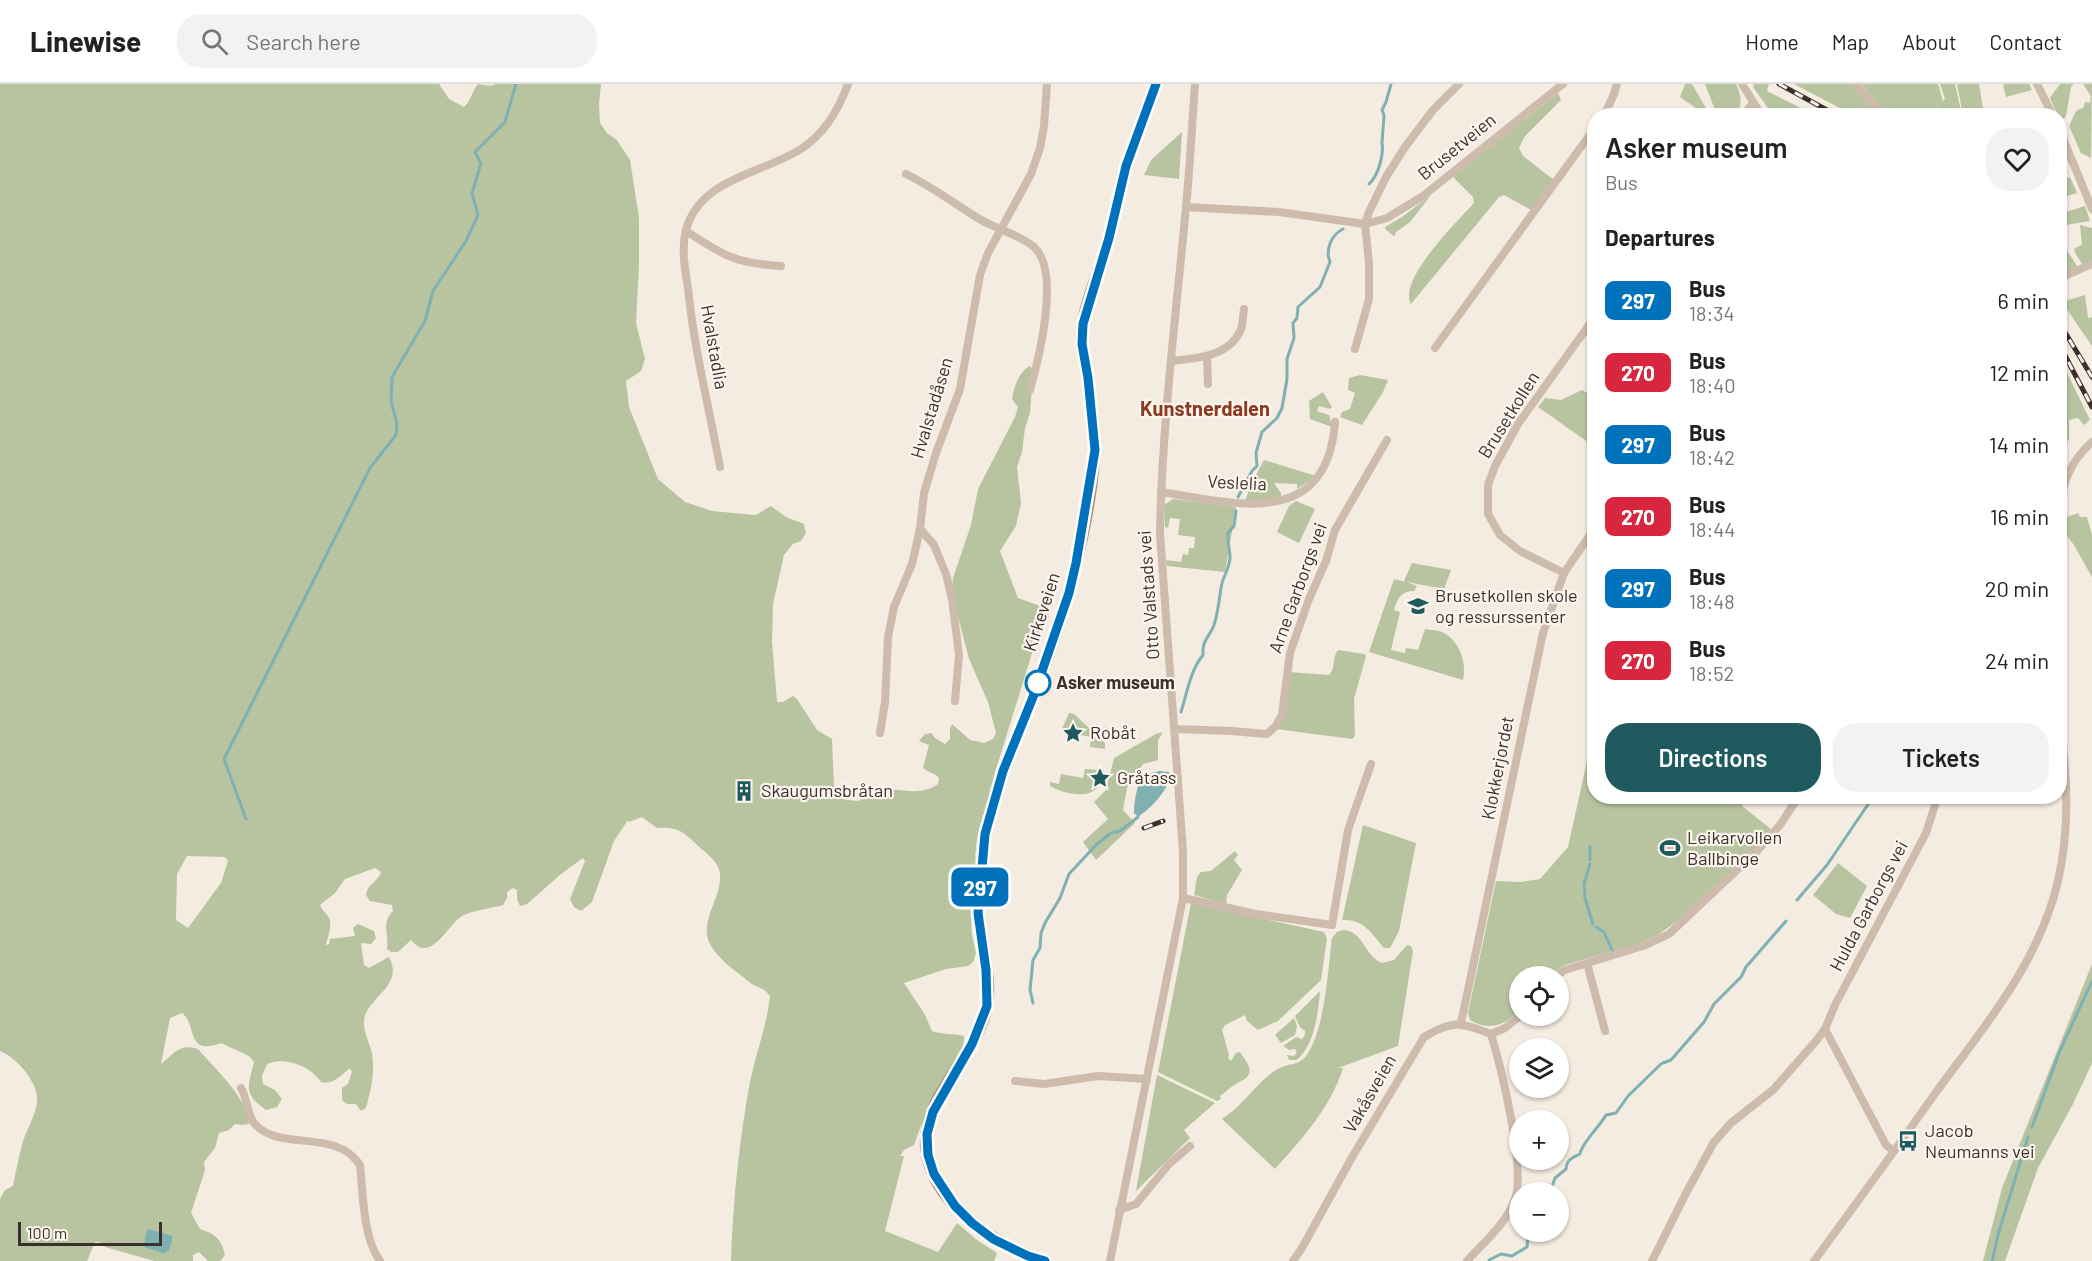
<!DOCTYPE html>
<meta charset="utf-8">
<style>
:root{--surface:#fff;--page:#f2f2f2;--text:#222;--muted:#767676;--line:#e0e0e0;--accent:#1f5a5e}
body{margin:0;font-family:Barlow,sans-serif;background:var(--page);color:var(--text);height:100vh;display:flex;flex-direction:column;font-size:22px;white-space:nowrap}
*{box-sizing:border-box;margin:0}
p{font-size:20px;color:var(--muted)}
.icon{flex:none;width:33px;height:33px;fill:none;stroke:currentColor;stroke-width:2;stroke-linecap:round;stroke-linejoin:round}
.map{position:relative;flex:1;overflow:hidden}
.drawer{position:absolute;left:1587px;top:24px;width:480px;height:696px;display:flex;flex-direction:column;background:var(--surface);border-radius:24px;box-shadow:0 2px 4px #0004}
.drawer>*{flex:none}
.badge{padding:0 12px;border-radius:9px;font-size:21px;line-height:39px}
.buttons{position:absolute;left:1509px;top:882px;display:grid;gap:12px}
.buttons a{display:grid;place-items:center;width:60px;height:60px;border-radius:50%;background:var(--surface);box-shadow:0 2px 4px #0004;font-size:30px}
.scale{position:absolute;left:18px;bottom:15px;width:144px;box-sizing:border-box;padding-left:6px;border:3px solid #3b302b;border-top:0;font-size:16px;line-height:21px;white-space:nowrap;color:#3b302b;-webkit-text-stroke:4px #fbf5ee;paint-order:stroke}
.map>.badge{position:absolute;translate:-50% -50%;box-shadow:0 0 0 3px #fff}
h2{padding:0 18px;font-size:22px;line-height:54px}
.round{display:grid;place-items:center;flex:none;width:63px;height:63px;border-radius:24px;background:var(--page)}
.head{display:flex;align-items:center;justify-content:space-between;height:102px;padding:0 18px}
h1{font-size:28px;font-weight:600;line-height:45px}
.cta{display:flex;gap:12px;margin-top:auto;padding:12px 18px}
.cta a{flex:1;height:69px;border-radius:24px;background:var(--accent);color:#fff;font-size:24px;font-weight:600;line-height:69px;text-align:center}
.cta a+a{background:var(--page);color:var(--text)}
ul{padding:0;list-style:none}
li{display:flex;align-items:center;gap:18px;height:72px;padding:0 18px}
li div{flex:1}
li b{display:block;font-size:22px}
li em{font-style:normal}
li .badge{min-width:66px;font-weight:700;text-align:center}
header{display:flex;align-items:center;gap:36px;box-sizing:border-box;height:84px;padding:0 30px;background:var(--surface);border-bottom:2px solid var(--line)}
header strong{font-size:28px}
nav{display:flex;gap:33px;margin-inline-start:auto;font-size:21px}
.search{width:420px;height:54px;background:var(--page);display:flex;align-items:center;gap:15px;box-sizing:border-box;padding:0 21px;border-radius:24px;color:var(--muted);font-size:22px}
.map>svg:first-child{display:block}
</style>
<header>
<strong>Linewise</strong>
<div class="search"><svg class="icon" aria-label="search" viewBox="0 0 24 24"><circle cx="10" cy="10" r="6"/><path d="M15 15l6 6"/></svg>Search here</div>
<nav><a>Home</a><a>Map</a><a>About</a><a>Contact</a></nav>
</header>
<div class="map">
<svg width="2092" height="1177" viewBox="0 0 2092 1177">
<rect width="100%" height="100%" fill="#f4ebe1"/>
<!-- green -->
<g fill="#b8c4a0" fill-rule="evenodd">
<path d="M0 0H439L449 15 464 23C471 17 472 7 478 0L491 2 496 0H601L599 20 600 39 607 49 617 56 630 76 639 133V181L636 239 645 275 641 287 626 297 629 323 658 395 685 418 712 427 756 431 771 422 786 433 804 440 806 449 801 457 793 460 784 471 773 520 772 558 777 618H783L793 612 797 615 817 646 832 655 834 703 837 711 847 716 859 717C862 714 866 710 870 708 893 699 916 716 938 700L939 694C934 688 928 689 923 684L929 661 919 657 925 650 931 649 935 654 945 660 950 655V645L952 640 970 656 984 659 993 655 996 649 988 618 969 575 952 509 953 494 971 441 978 405 1015 333 1018 323 1012 315C1014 303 1019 287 1030 282L1033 286 1030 329 1025 344 1022 368 1017 383 1021 419 1016 442 1000 467 1018 514 1046 524 1049 533 1036 556 985 721 977 755 970 820 972 851 976 869 973 878 968 882 946 885 904 899 924 929 932 947C942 951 953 949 964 952 965 973 938 1006 928 1025 922 1036 919 1049 914 1061L904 1066 900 1072H904L885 1147 938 1168 957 1139 977 1156 997 1169 994 1177H731C733 1117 739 1057 750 998 756 969 767 941 770 912 763 903 760 905 752 900 737 888 717 875 709 858 699 834 726 809 719 785 716 776 704 767 697 761 683 747 677 743 657 744L642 733 629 738 628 736 614 757 592 818 581 827 574 823 570 815 585 777 583 774 561 790 527 820 520 822 517 815V806L513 804 507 808V814L503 821C492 824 471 827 462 832 447 841 431 881 411 856L398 868H391L387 865C389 849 381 839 393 827L392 821 370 817 366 811C368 799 377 799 381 788L375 784 345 795 335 809 320 821C322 827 327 829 329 834 333 842 327 854 326 861L329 860 330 855 355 852 353 844 358 840 374 847 376 854 371 860 361 859 364 881 369 884 389 873C403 899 374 911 366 929 360 943 369 956 372 969 375 989 371 1006 366 1024L361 1027 356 1020H347L342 1016V1004L348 1000 352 988 350 984C341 991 334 1001 321 998 311 982 285 972 267 980L262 992 263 1000 275 1006 282 1015 277 1023 266 1026C243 1010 248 1003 254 978L249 972 221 959C185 972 198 942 182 929L170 934 161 980C174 970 179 959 198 965 214 984 248 1014 249 1040L242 1041 235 1040 229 1046 219 1049 215 1064 204 1078 205 1086 191 1129 200 1145C216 1150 221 1155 225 1171L220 1177H208L199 1168 193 1171V1177H154L105 1163 100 1158H95L87 1177H0V1115L5 1106 13 1102C16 1087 19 1071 23 1057 27 1045 37 1028 37 1017 39 999 16 973 0 967ZM187 772 225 773 228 777 221 799 188 844 176 836 177 790Z"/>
<polygon points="1685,0 1692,0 1710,31 1706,31 1680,13"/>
<path d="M1705 0H1736C1741 11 1743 21 1736 31H1717Z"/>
<polygon points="1754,0 1769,0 1767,7 1815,31 1773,31 1753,3"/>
<polygon points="1794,0 1851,0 1880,31 1853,31"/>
<polygon points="1862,0 1938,0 1943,17 1945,15 1940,0 1955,0 1962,31 1944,31 1936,20 1942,31 1887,31"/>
<polygon points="1957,0 1979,0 1984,30 1987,31 1963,31"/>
<polygon points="2006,0 2029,0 2032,6 2006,13 2003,1"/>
<polygon points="2060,0 2074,0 2071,3 2066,32 2062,36 2057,30 2050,14"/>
<polygon points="2083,0 2092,0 2091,74 2081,69 2069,42 2076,27 2084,23 2085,18 2090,19 2091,12"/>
<path d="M1558 9 1561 16 1525 52 1519 64 1523 72 1554 96 1531 126 1504 111 1499 113 1411 220C1397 196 1458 137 1474 119L1473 113 1453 93Z"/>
<polygon points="1182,48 1179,95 1144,91 1151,76"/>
<polygon points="2070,93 2077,109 2061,114 2060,97"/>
<polygon points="1431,111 1410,138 1395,149 1395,153 1385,145 1385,143 1402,133"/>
<polygon points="2085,122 2090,137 2060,142 2060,124 2063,129"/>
<polygon points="2080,141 2092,144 2092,177 2082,180 2074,167 2075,164 2082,161"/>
<polygon points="2060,146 2062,163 2066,165 2077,182 2060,191"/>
<polygon points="2085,211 2088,234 2092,233 2092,262 2062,218"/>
<polygon points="2060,274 2090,336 2084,341 2078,334 2069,336 2069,355 2060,367"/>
<polygon points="1360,291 1388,296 1383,308 1362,341 1340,333 1342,328 1350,325 1355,309 1348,306 1349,294"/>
<polygon points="1582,306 1594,313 1594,358 1592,361 1538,323 1545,314 1561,316"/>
<polygon points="1323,308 1332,323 1330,325 1319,322 1317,327 1329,331 1332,343 1310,335 1309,317"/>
<polygon points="1264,376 1316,392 1297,405 1297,400 1274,399 1281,409 1281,414 1245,418 1250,402"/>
<polygon points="1173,415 1236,423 1225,488 1167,482 1166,476 1181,478 1183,470 1188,471 1189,464 1194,464 1195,453 1178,451 1180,435 1170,434 1168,444 1165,443 1164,421"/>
<polygon points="1296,417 1315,425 1299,459 1277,448 1289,422"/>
<polygon points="2078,429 2080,433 2087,433 2092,451 2092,493 2074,461 2063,447 2067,433"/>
<path d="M1412 479 1451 486 1444 505 1407 498 1417 502 1414 507C1401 507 1397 515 1394 526L1400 528 1391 566 1405 569 1406 564 1418 566 1425 545C1431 546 1439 546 1444 549 1460 558 1467 579 1463 596L1369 568 1394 495 1406 498 1404 497Z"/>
<path d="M1338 566 1364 570 1366 572 1354 615 1355 652 1352 655 1276 645 1288 588 1329 591C1336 584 1332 573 1338 566Z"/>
<polygon points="1069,629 1074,630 1105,659 1105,665 1090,663 1091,653 1061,647"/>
<path d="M1594 646V712L1745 713 1742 722 1771 745 1752 768 1677 837 1658 851 1638 860 1565 881 1549 892H1520L1519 926C1506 942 1488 947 1470 936L1468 929 1496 797 1521 798 1540 795 1568 763Z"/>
<polygon points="1163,648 1158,656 1158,676 1143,680 1127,704 1123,726 1135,739 1096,776 1083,758 1108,735 1094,718 1106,706 1114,674 1156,650"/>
<path d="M1085 685 1098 686 1102 689C1101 693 1101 700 1098 703 1087 716 1062 709 1050 702V698L1059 700 1061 690 1083 694Z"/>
<path d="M1363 741 1416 759 1399 847 1390 864H1384C1371 849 1364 835 1342 836Z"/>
<polygon points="1235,767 1238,771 1234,776 1242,786 1227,811 1226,820 1194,811 1197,793 1201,788 1211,787"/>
<polygon points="1838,779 1867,802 1850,834 1836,830 1813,811"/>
<path d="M1191 819 1324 848 1327 854 1321 896 1278 937 1258 946 1247 937 1245 931 1225 941 1222 946 1229 971 1228 974 1231 977 1236 969 1240 968C1247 979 1257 989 1241 997 1234 1000 1227 1007 1220 1012L1221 1015 1217 1017 1158 988Z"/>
<path d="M1343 846C1364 847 1364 872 1382 879L1394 876 1407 861 1411 862 1413 867 1398 962 1338 984H1343C1331 1023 1302 1055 1275 1085L1222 1035C1228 1030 1235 1026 1240 1020 1253 1008 1265 990 1282 983 1291 979 1299 981 1306 972 1325 947 1328 885 1332 854L1337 848Z"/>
<polygon points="2092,880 2092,979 2073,1020 2038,1084 2005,1177 1983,1177 2002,1104"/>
<path d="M1319 908 1320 909C1317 933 1315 959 1297 976H1289L1287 971 1294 972 1297 968 1295 965 1289 966 1283 962 1296 953 1302 955 1305 951V947L1300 943 1295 932Z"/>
<polygon points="1294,934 1297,942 1295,951 1281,959 1275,951"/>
<polygon points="1157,991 1215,1019 1184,1046 1190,1054 1136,1107"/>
</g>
<!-- water -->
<g fill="#7fb0b2">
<path d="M1160 687 1169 688C1172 704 1150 725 1138 733L1134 729C1134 720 1137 696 1145 691 1149 689 1156 688 1160 687Z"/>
<polygon points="148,1145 173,1152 169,1167 163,1169 144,1163 146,1148"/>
</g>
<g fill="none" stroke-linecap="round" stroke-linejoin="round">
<!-- stream -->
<g stroke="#7fb0b2" stroke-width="3">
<path d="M1369 100C1378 92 1384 71 1382 59L1384 31 1382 26 1386 18 1391 0"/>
<path d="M1238 413 1252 387 1257 382 1256 369 1262 348 1277 334 1282 324 1287 295V275L1294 254 1293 239 1297 234 1298 223 1320 203 1330 178C1325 166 1331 151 1343 145"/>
<path d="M1181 628C1187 609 1190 587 1203 571 1201 558 1210 552 1214 541 1218 529 1219 517 1221 504 1222 494 1230 484 1230 473 1230 465 1227 458 1228 449L1234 442 1236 427"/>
<polyline points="246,735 224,675 370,384 396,351 397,339 391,318 392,293 425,237 433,207 466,157 478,131 472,109 481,79 475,68 505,38 516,0"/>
<polyline points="1590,762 1590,776"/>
<polyline points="1590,780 1584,800 1585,814 1593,840"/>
<polyline points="1797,816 1827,781 1871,716"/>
<polyline points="1596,843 1604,848 1612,866"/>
<polyline points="1033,919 1030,906 1033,876 1040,864 1041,849 1045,839 1060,814 1069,790 1097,760 1111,749 1120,747 1138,733"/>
<polyline points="1663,979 1671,976 1704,938 1714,920 1741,893 1746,883 1786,837"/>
<polyline points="2032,1043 2059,969 2092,897"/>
<path d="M1550 1108 1555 1094 1566 1085C1567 1075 1572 1074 1580 1070 1581 1060 1600 1042 1606 1031L1616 1029 1628 1012 1661 980"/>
<polyline points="1489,1176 1501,1170 1512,1172 1527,1163 1528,1152 1531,1148"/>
<polyline points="1992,1177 1999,1147 2028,1053"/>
</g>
<!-- minor -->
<g stroke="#cdbbac" stroke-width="8">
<polyline points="1742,0 1762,32"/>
<polyline points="1856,0 1884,32"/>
<polyline points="2037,0 2053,32"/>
<polyline points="1604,32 1614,10 1617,0"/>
<polyline points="1743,32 1753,19"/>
<polyline points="2060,47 2092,125"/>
<path d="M906 90C933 103 956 121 981 136 997 145 1022 152 1034 163 1061 187 1039 274 1030 306"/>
<polyline points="1186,123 1279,128 1365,140 1387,134 1423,112 1563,0"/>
<path d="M686 147C724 172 735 179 781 182"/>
<polyline points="2060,194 2092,180"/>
<polyline points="1435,264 1594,45"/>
<polyline points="1355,265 1369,215 1369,179 1365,140 1369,128 1386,93 1405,63 1433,26 1459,0"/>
<polyline points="1207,273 1208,300"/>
<path d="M1171 277C1196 274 1230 273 1241 245 1243 239 1243 231 1244 225"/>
<path d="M720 383C709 323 694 265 688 204 685 185 681 165 686 146 700 94 762 90 801 65 824 50 839 25 848 0"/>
<path d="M1161 408C1236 420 1327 446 1335 338"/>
<path d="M2060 425C2062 399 2071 376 2092 358"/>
<polyline points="920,445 934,461 946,490 952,515 959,571 955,617"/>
<polyline points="1564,489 1520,467 1500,451 1488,430 1488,401 1495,382 1518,340 1594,234"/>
<polyline points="1175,645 1231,647 1267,650 1276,642 1282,631 1290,569 1309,515 1326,477 1335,446 1387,356"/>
<polyline points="880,649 885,618 888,553 894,523 912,480 920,445 924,409 936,369 960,305 980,191 988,169 1031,90 1040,64 1044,42 1047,0"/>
<polyline points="1183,814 1256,830 1332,841 1348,746 1371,680"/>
<polyline points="1587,879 1605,947"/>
<polyline points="1556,892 1565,886 1646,861 1669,850 1756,768 1780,741 1799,712"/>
<polyline points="1461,939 1543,549 1564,489 1594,445"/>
<polyline points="1825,945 1886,1061 1894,1067"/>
<polyline points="1015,997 1044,1000 1098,992 1147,995"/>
<path d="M241 1004C247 1014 247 1029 254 1039 279 1069 335 1043 360 1081 363 1110 363 1154 380 1177"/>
<polyline points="1119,1126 1136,1120 1169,1080 1190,1062"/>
<path d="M1110 1177 1183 814V768L1160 449C1162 340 1176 231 1186 123 1190 82 1192 41 1195 0"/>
<path d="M1293 1177 1302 1164 1351 1075 1424 953C1454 935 1460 939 1491 950L1505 944 1520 932"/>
<path d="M1467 1177C1483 1159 1507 1139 1515 1115 1526 1085 1501 983 1491 950"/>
<polyline points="1652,1177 1685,1111 1714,1058 1731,1039 1774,1005 1816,957 1825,945 1835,921 1926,749 1938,712"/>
<path d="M1814 1177C1856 1120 1898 1062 1939 1004 1986 941 2040 876 2058 797 2070 745 2068 693 2060 640"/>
</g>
<!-- secondary -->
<path stroke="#a18a7d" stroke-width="12" d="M1045 1177C996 1163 931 1119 926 1063 922 1012 978 971 987 922 992 893 981 862 979 833 977 808 981 781 984 756 991 707 1014 662 1032 616 1051 567 1069 515 1080 463 1087 431 1097 380 1094 348 1092 329 1090 310 1087 291 1085 276 1081 261 1082 246 1084 219 1102 181 1109 154 1116 131 1119 108 1126 85 1135 56 1146 28 1156 0"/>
<!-- rail casing -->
<g stroke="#3b302b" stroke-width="5">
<g id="rail">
<polyline points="1779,0 1838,32"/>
<polyline points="2060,240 2092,293"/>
<polyline points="2060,262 2092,323"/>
<polyline points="1144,744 1163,737"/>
</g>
</g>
<!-- rail -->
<use href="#rail" stroke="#fbf5ee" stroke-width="3" stroke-dasharray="9" stroke-linecap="butt"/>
</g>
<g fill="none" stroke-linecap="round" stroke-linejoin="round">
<!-- line casing -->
<g stroke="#fff" stroke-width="14">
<polyline id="line" points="1045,1177 1028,1172 993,1155 972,1139 955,1122 934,1090 928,1071 927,1050 933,1028 972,960 987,922 986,886 978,829 985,750 1003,687 1033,613 1069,509 1076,479 1095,366 1088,294 1082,260 1083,240 1109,154 1126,82 1156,0"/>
</g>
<!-- line -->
<use href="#line" stroke="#0072bc" stroke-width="9"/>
</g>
<!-- icons -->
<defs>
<g id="school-bare" transform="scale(1.62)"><path d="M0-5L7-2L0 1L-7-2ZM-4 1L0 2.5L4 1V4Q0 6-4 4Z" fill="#1f5a5e" stroke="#fbf5ee" stroke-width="2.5" paint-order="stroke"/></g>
<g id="sight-bare" transform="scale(1.62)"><path d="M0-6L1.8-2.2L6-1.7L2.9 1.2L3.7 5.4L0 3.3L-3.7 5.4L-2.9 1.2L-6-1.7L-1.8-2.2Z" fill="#1f5a5e" stroke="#fbf5ee" stroke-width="2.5" paint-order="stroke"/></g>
<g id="building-bare" transform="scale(1.62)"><path d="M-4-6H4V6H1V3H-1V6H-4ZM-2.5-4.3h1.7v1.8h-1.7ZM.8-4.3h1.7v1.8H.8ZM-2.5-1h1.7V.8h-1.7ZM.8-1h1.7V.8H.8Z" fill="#1f5a5e" stroke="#fbf5ee" stroke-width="2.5" paint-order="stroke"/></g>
<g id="stadium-bare" transform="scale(1.62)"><path d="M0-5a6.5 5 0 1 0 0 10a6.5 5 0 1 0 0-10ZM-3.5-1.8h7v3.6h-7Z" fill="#1f5a5e" stroke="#fbf5ee" stroke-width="2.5" paint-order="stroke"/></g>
<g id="bus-bare" transform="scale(1.62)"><path d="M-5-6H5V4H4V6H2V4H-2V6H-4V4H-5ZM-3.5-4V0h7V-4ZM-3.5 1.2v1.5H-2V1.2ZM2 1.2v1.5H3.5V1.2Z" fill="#1f5a5e" stroke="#fbf5ee" stroke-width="2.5" paint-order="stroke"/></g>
</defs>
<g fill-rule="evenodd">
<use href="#school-bare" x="1418" y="522"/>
<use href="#sight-bare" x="1073" y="649"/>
<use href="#sight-bare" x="1100" y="694"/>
<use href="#building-bare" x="744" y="707"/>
<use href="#stadium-bare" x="1670" y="764"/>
<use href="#bus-bare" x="1908" y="1057"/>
</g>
<!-- markers -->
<circle fill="#fff" stroke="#0072bc" stroke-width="3" cx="1038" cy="599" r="12"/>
<g text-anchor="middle" stroke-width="4.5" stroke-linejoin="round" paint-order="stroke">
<!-- street labels -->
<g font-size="18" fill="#3b302b" stroke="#fbf5ee">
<text transform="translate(1457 63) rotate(-39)" y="6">Brusetveien</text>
<text transform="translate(714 263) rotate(80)" y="6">Hvalstadlia</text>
<text transform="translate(932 324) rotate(-73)" y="6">Hvalstadåsen</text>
<text transform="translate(1509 331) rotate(-58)" y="6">Brusetkollen</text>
<text transform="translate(1237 399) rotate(3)" y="6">Veslelia</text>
<text transform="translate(1298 504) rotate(-70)" y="6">Arne Garborgs vei</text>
<text transform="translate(1149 511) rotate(-94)" y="6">Otto Valstads vei</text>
<text transform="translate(1042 528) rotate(-72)" y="6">Kirkeveien</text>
<text transform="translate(1498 684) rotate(-79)" y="6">Klokkerjordet</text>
<text transform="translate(1869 822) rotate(-62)" y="6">Hulda Garborgs vei</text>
<text transform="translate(1370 1010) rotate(-60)" y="6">Vakåsveien</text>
</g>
<!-- poi labels -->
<g font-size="18" fill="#3b302b" stroke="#fbf5ee" text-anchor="start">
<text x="1435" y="518">Brusetkollen skole<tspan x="1435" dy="21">og ressurssenter</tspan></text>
<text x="1090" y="655">Robåt</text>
<text x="1117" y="700">Gråtass</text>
<text x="761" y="713">Skaugumsbråtan</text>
<text x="1687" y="760">Leikarvollen<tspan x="1687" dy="21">Ballbinge</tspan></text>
<text x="1925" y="1053">Jacob<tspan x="1925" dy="21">Neumanns vei</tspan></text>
</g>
<!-- stop labels -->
<g font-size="18" font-weight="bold" fill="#3b302b" stroke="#fbf5ee" text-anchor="start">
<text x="1056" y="605">Asker museum</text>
</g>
<!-- neighbourhood labels -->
<g font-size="20" font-weight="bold" fill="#8c3b22" stroke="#fbf5ee">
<text x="1205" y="332">Kunstnerdalen</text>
</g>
</g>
</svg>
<div class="buttons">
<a><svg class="icon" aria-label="locate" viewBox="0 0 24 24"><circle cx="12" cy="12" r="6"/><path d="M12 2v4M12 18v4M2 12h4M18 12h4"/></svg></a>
<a><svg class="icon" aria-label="layers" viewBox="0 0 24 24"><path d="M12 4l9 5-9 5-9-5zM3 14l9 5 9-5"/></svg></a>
<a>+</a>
<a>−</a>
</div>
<div class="scale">100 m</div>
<b class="badge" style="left:980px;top:803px;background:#0072bc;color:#fff">297</b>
<section class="drawer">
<div class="head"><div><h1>Asker museum</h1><p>Bus</p></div><a class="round"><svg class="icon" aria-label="heart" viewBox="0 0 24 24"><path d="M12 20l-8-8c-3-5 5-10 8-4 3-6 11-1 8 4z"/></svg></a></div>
<h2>Departures</h2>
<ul>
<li><span class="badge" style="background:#0072bc;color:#fff">297</span><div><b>Bus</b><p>18:34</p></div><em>6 min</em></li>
<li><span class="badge" style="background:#d7263d;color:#fff">270</span><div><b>Bus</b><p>18:40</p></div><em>12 min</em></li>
<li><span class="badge" style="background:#0072bc;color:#fff">297</span><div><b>Bus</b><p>18:42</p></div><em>14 min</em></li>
<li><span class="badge" style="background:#d7263d;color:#fff">270</span><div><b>Bus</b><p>18:44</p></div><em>16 min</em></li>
<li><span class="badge" style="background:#0072bc;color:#fff">297</span><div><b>Bus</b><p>18:48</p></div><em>20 min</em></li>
<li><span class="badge" style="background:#d7263d;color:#fff">270</span><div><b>Bus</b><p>18:52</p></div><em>24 min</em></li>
</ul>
<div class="cta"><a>Directions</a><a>Tickets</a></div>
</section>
</div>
